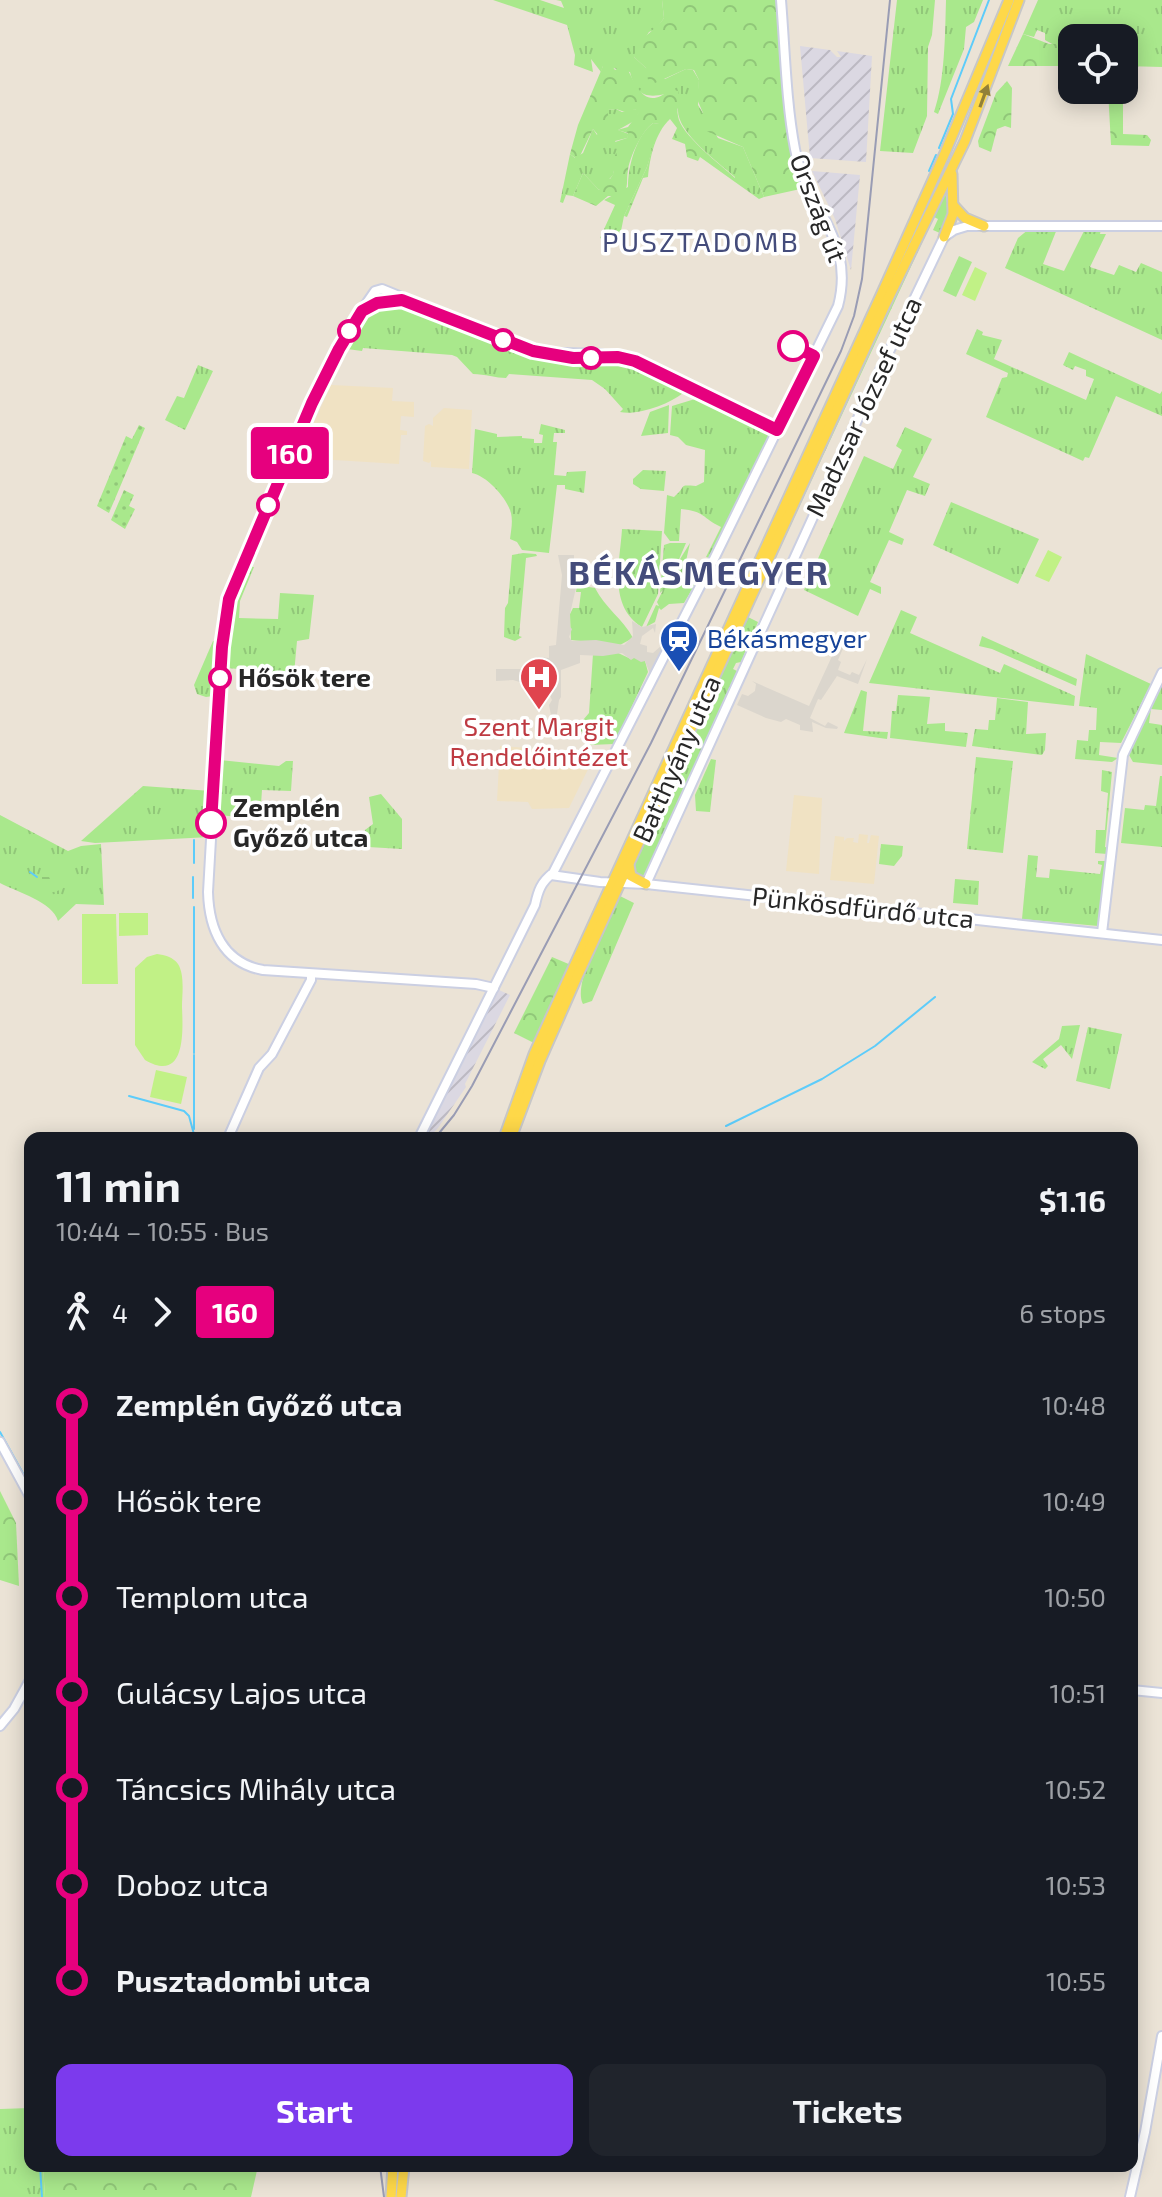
<!DOCTYPE html>
<meta charset="utf-8">
<style>
:root{--surface:#171b24;--page:#20242c;--text:#f1f3f6;--muted:#9ea1a6;--accent:#7c3aed}
body{margin:0;font-family:"Exo 2",sans-serif;background:var(--page);color:var(--text);height:100vh;display:flex;flex-direction:column;font-size:30px;white-space:nowrap}
*{box-sizing:border-box;margin:0}
p{font-size:26px;color:var(--muted)}
.icon{flex:none;width:44px;height:44px;fill:none;stroke:currentColor;stroke-width:2;stroke-linecap:round;stroke-linejoin:round}
.map{position:relative;flex:1;overflow:hidden}
.drawer{position:absolute;left:24px;top:1132px;width:1114px;height:1040px;display:flex;flex-direction:column;background:var(--surface);border-radius:16px;box-shadow:0 4px 20px #0003}
.drawer>*{flex:none}
.badge{padding:0 16px;border-radius:6px;font-size:28px;line-height:52px}
.fabs{position:absolute;left:1058px;top:24px;display:grid;gap:16px}
.fabs a{display:grid;place-items:center;width:80px;height:80px;border-radius:16px;background:var(--surface);box-shadow:0 4px 20px #0003;font-size:40px}
.map>.badge{position:absolute;translate:-50% -50%;box-shadow:0 0 0 4px #fff}
.legs{display:flex;align-items:center;gap:12px;height:88px;padding:0 32px;font-size:26px}
.legs p{margin-inline-start:auto}
.headline{display:flex;align-items:center;justify-content:space-between;height:136px;padding:0 32px}
h1{font-size:44px;font-weight:700;line-height:60px}
.action{display:flex;gap:16px;margin-top:auto;padding:16px 32px}
.action a{flex:1;height:92px;border-radius:16px;background:var(--accent);color:#fff;font-size:32px;font-weight:700;line-height:92px;text-align:center}
.action a+a{background:var(--page);color:var(--text)}
ul{padding:0 32px;list-style:none}
li{display:flex;align-items:center;gap:28px;height:96px;font-size:30px}
li i{display:grid;place-items:center;width:12px;height:100%;margin:0 10px;background:currentColor}
li i::after{content:'';width:20px;height:20px;margin:-10px;border:6px solid;border-radius:50%;background:var(--surface)}
li p{margin-inline-start:auto}
li:first-child i{background:linear-gradient(#0000 50%,currentColor 0)}
li:last-child i{background:linear-gradient(currentColor 50%,#0000 0)}
.map>svg:first-child{display:block}
</style>
<div class="map">
<svg width="1162" height="2197" viewBox="0 0 1162 2197">
<defs>
<pattern id="industrial-furrows" width="10" height="10" patternUnits="userSpaceOnUse" patternTransform="scale(2)"><rect width="10" height="10" fill="#dbd8e2"/><path d="M-1 1l2-2M0 10L10 0M9 11l2-2" fill="none" stroke="#bcb9c2"/></pattern>
<pattern id="grass-tufts" width="24" height="20" patternUnits="userSpaceOnUse" patternTransform="scale(2)"><rect width="24" height="20" fill="#a9e88c"/><path d="M3 7l-1-3M5 7V3M7 7l1-3M15 17l-1-3M17 17v-4M19 17l1-3" fill="none" stroke="#91c779"/></pattern>
<pattern id="forest-crowns" width="20" height="18" patternUnits="userSpaceOnUse" patternTransform="scale(2)"><rect width="20" height="18" fill="#a9e88c"/><path d="M2 6a3 3 0 1 1 6 0M12 15a3 3 0 1 1 6 0" fill="none" stroke="#91c779"/></pattern>
<pattern id="wetland-marsh" width="20" height="14" patternUnits="userSpaceOnUse" patternTransform="scale(2)"><rect width="20" height="14" fill="#a9e88c"/><path d="M1 5h8M5 5V1M11 12h8M15 12V8" fill="none" stroke="#91c779"/></pattern>
<pattern id="garden-dots" width="8" height="8" patternUnits="userSpaceOnUse" patternTransform="scale(2)"><rect width="8" height="8" fill="#a9e88c"/><path d="M2 2h.1M6 6h.1" fill="none" stroke="#91c779" stroke-width="1.8" stroke-linecap="round"/></pattern>
</defs>
<rect width="100%" height="100%" fill="#ebe3d6"/>
<!-- industrial -->
<g fill="url(#industrial-furrows)">
<polygon points="800,46 830,50 837,57 841,57 837,51 872,56 866,162 810,158"/>
<polygon points="812,171 860,175 851,270 835,219"/>
<polygon points="499,990 510,995 465,1084 466,1087 438,1128 431,1135 426,1133"/>
</g>
<!-- education -->
<g fill="#f0e2c3">
<polygon points="331,385 393,388 392,401 414,402 414,417 401,416 400,430 407,431 407,435 401,435 399,464 302,458 306,440"/>
<polygon points="444,408 472,410 469,469 431,467 431,461 429,463 423,461 425,426 429,424 433,426 433,418"/>
<polygon points="500,746 593,753 594,757 569,808 532,809 528,802 497,801"/>
<polygon points="794,795 822,798 819,874 786,871"/>
<polygon points="859,834 868,835 867,843 869,843 871,835 879,836 874,884 830,880 835,836 844,837 844,841 847,838 854,838 853,842 858,843"/>
</g>
<!-- grass -->
<g fill="url(#grass-tufts)">
<path d="M493 0H540L564 8 561 1 556 0H662L664 18 656 29 649 32 634 57 646 68 665 79 686 69 693 70 699 80 698 105 718 138 743 147 764 197 759 199 735 182V177C719 163 676 132 678 109L665 94C644 99 635 93 630 72 620 71 612 66 603 66L601 72 591 59 593 72 574 65 575 55 567 25Z"/>
<polygon points="897,0 935,0 932,35 928,47 927,116 913,153 880,151"/>
<path d="M946 0H983L974 22 966 27 964 49 938 114 934 112C945 80 945 35 946 0Z"/>
<polygon points="1038,0 1162,0 1162,67 1124,66 1124,38 1072,38 1072,55 1045,40 1045,33 1037,30 1034,37 1023,34"/>
<polygon points="616,109 622,112 635,109 640,111 634,121 618,130 629,134 627,138 615,141 620,149 613,166 614,174 599,190 583,173 573,196 566,195 563,203 560,202 570,154 575,158 583,153 593,129 597,135 608,110"/>
<path d="M653 123 660 124 647 167 624 216 618 246 600 238 615 205 604 200 628 187C628 166 636 136 653 123Z"/>
<polygon points="944,187 949,212 942,234 933,230 938,219 934,217 748,617 758,622 741,662 736,663 733,669 737,671 647,874 637,877 632,870 633,867 668,786"/>
<polygon points="1029,229 1057,229 1043,264 1064,271 1085,229 1101,229 1100,234 1106,234 1090,267 1114,275 1119,265 1136,272 1141,263 1162,272 1162,340 1005,268 1018,238"/>
<polygon points="959,256 972,262 956,297 943,291"/>
<path d="M395 302 474 330 527 354 551 359 586 362 610 360 632 365 683 389V393C670 404 637 416 620 412L623 409 605 389 592 380 509 374 506 378C496 378 485 374 473 374L457 357 452 355 363 348 362 351 347 349C350 320 369 309 395 302Z"/>
<polygon points="977,329 983,332 982,335 1002,340 994,359 1086,400 1094,379 1086,376 1086,370 1075,366 1073,370 1063,365 1069,352 1160,394 1162,391 1162,416 1116,396 1089,458 1085,457 1083,461 986,417 1002,378 1007,377 1008,373 966,354"/>
<polygon points="198,365 213,371 185,430 165,420 177,396 184,398"/>
<path d="M695 399 766 430 769 438 710 558 706 557 721 527C702 518 705 511 681 509L679 541H670L664 533 667 495 674 497C688 485 677 485 696 486L704 482 705 450 686 445 678 437 670 435 672 406Z"/>
<polygon points="669,405 668,433 641,436 650,412"/>
<path d="M541 424 565 430V433H554L553 442H557L554 475 566 476 567 472 586 471 584 493 565 489V485H557L549 553 522 550 517 542 510 539C511 531 513 522 511 513 507 498 487 476 472 473L475 429 497 434V437L522 436V438L534 439V443H542L543 435 539 434Z"/>
<polygon points="905,427 932,439 913,477 930,484 925,496 907,490 889,532 904,539 902,545 889,540 870,582 881,587 881,594 870,589 858,616 804,590 864,456 893,469 902,450 896,446"/>
<polygon points="643,470 666,471 664,491 641,489 633,484 633,479"/>
<polygon points="951,502 1039,539 1018,584 933,545"/>
<path d="M622 529 662 531 658 594 642 627C608 606 620 562 622 529Z"/>
<polygon points="670,543 686,543 677,564 690,543 686,561 700,567 704,562 706,565 684,603 669,604 661,610 659,608 655,622 646,627 656,605 659,606 657,602 663,590 660,593 664,545"/>
<polygon points="523,553 536,554 537,556 526,558 519,636 522,637 515,641 504,637 505,608 508,603 512,555"/>
<path d="M248 566 254 567 240 601 239 618 278 619 280 593 314 595 309 639 297 641 294 674 227 668C229 629 230 602 248 566Z"/>
<path d="M577 585 595 588C605 608 623 619 633 638L620 645 571 640 570 614 573 608H579L581 592H576Z"/>
<polygon points="901,610 917,617 910,633 1000,673 1004,664 1075,696 1074,706 869,683"/>
<polygon points="982,636 1077,679 1076,686 992,649 979,646"/>
<polygon points="213,641 217,642 213,676 216,692 213,696 206,697 197,694 194,685"/>
<polygon points="616,652 631,659 634,657 645,661 648,672 614,744 590,745 578,726 589,713 593,654"/>
<polygon points="1086,654 1151,684 1121,743 1100,742 1099,755 1118,758 1112,762 1075,759 1077,740 1088,741 1089,730 1096,730 1097,708 1079,706"/>
<polygon points="1162,682 1162,710 1151,709 1149,723 1162,725 1162,765 1133,762 1129,755"/>
<polygon points="861,690 867,692 863,731 888,732 887,739 844,733"/>
<polygon points="898,695 930,697 927,724 945,723 945,731 968,733 966,747 890,738 892,711 896,711"/>
<polygon points="997,698 1028,702 1026,734 1046,733 1045,750 1042,755 972,746 975,729 988,730 989,720 995,720"/>
<polygon points="976,757 1013,761 1003,853 967,849"/>
<polygon points="711,759 716,760 710,812 696,811 695,795"/>
<polygon points="220,760 279,766 286,761 293,761 291,791 262,790 260,819 218,815"/>
<polygon points="1102,770 1112,772 1105,847 1109,848 1107,854 1095,853 1096,830 1105,830 1108,793 1101,791"/>
<polygon points="1160,776 1162,776 1162,847 1121,843 1125,808 1144,810 1145,805 1156,806"/>
<polygon points="143,786 211,791 210,837 95,843 81,841"/>
<polygon points="381,794 402,819 402,849 368,847 365,830 373,824 369,797"/>
<path d="M0 815 68 851 81 846 101 844 104 905 76 904 58 921C53 902 17 892 0 883Z"/>
<polygon points="881,844 903,846 902,856 894,866 879,864"/>
<polygon points="1028,855 1038,856 1036,877 1049,878 1050,869 1100,874 1102,865 1098,864 1098,861 1106,861 1108,865 1102,923 1098,926 1022,919"/>
<polygon points="955,879 979,881 978,905 953,903"/>
<path d="M620 896 634 903 592 1001 583 1004C572 981 609 920 620 896Z"/>
<polygon points="1080,1025 1072,1059 1061,1045 1043,1059 1048,1066 1045,1069 1032,1062 1059,1039 1062,1026"/>
<polygon points="1088,1027 1122,1034 1110,1089 1076,1081"/>
<polygon points="30,2108 30,2166 43,2166 45,2197 0,2197 0,2109"/>
</g>
<!-- forest -->
<g fill="url(#forest-crowns)">
<path d="M662 0H776L792 150 805 188 764 197 743 147 704 130 701 125 703 113 697 99 699 80 694 70 686 69 655 83 648 80 646 68 634 57C638 37 653 33 664 18Z"/>
<polygon points="1023,34 1049,44 1065,44 1069,46 1068,52 1072,55 1072,66 1008,66"/>
<path d="M606 58 615 70 622 66 627 68C636 86 646 112 670 89L678 91C681 100 676 107 678 116 680 134 721 165 735 178V182L700 157 698 161 687 157 685 144 672 139 677 128 670 119C655 133 650 157 648 177L643 178 627 217 624 216 647 167 659 124 653 123C642 131 630 156 628 170 626 181 629 186 623 196H608L596 206 573 196 583 173 599 190 602 185V176L610 179 614 173 610 163 619 149 608 148 609 144 627 138 628 133 617 130 628 127 639 112 635 109 628 113 616 109 608 110V115L612 124 605 134 599 136 593 129 578 160 570 154 578 125 603 66 600 59Z"/>
<polygon points="1007,81 1012,88 1011,128 1005,126 997,129 991,152 979,147 978,141 996,93"/>
<polygon points="1108,90 1123,90 1123,134 1147,135 1151,140 1149,146 1111,145"/>
<polygon points="552,957 571,965 534,1043 514,1033"/>
<polygon points="0,1491 16,1523 19,1586 0,1580"/>
<polygon points="43,2166 258,2166 251,2197 45,2197"/>
</g>
<!-- wetland -->
<path fill="url(#wetland-marsh)" d="M69 868H73L74 870C68 886 62 894 43 892L34 884 43 873 48 875 52 883 58 882Z"/>
<!-- garden -->
<g fill="url(#garden-dots)">
<polygon points="139,425 145,428 109,513 97,506 126,436 132,439"/>
<polygon points="124,490 134,495 129,506 135,509 125,529 111,520"/>
</g>
<!-- pitch -->
<g fill="#c1f186">
<polygon points="975,267 987,273 975,301 962,295"/>
<polygon points="1048,550 1062,557 1049,582 1035,576"/>
<polygon points="119,913 148,913 148,935 119,936"/>
<polygon points="82,914 116,914 118,984 82,984"/>
<path d="M157 954C165 955 173 957 178 964 185 975 182 995 182 1007 183 1031 186 1084 145 1060L135 1045V968L147 957Z"/>
<polygon points="156,1070 187,1077 181,1104 150,1097"/>
</g>
<!-- plaza -->
<g fill="#dbd6cd">
<polygon points="558,555 574,555 574,579 580,581 583,578 585,581 585,585 577,585 575,592 570,614 570,627 572,629 569,637 572,641 596,640 624,645 633,636 632,621 642,627 656,624 655,633 653,628 642,636 640,644 647,646 647,652 653,653 661,646 662,648 650,674 645,661 641,662 634,658 631,660 622,653 603,656 580,655 580,663 561,670 561,697 559,700 556,721 552,720 549,705 552,700 548,691 523,689 523,683 513,680 496,681 496,669 524,669 537,666 537,657 549,658 549,646 556,645 562,575"/>
<polygon points="839,641 845,644 838,660 841,662 838,670 850,675 852,672 859,675 867,659 858,684 837,676 821,700 818,699 810,718 825,726 828,722 838,727 837,729 826,728 812,722 813,732 800,730 800,725 786,719 781,722 766,718 737,705 742,694 748,696 755,691 756,684 752,681 809,706"/>
</g>
<g fill="none" stroke-linecap="round" stroke-linejoin="round">
<!-- stream -->
<g stroke="#5dccfa" stroke-width="2">
<polyline points="939,148 953,114 951,99 989,0"/>
<polyline points="929,171 936,155"/>
<polyline points="194,863 194,840"/>
<polyline points="30,872 37,877"/>
<polyline points="193,877 193,898"/>
<polyline points="194,1053 194,907"/>
<polyline points="194,1055 194,1129"/>
<polyline points="129,1096 184,1111 189,1116 195,1138"/>
<polyline points="726,1126 822,1079 875,1046 935,997"/>
<polyline points="0,1432 30,1486"/>
<polyline points="40,2166 42,2197"/>
</g>
<!-- secondary casing -->
<g stroke="#cbcfe2" stroke-width="12">
<g id="secondary">
<polyline points="366,309 377,303 398,299"/>
<polyline points="563,353 601,354"/>
<polyline points="614,356 643,364 777,430"/>
<polyline points="551,875 600,882 646,884 1162,940"/>
<polyline points="646,884 874,383 944,237 954,230 967,226 1162,226"/>
<polyline points="1102,933 1123,755 1162,673"/>
<path d="M494 988 476 984 263 970C223 963 209 929 208 892L222 647 229 599 312 403 353 323 375 291 382 289 533 351 573 358 618 357"/>
<polyline points="228,1138 259,1068 272,1054 311,980 311,974"/>
<path d="M419 1138 535 905C538 891 541 882 553 873L713 561 838 306C856 238 806 208 795 149 786 102 785 48 781 0"/>
<polyline points="0,1442 30,1497"/>
<polyline points="1132,1690 1162,1693"/>
<polyline points="0,1726 14,1709 30,1680"/>
<polyline points="1130,2197 1145,2132 1162,2036"/>
</g>
</g>
<!-- primary casing -->
<g stroke="#c7c7c7" stroke-width="13">
<g id="primary">
<polyline points="953,205 965,218 984,226"/>
<polyline points="944,237 953,214 952,174"/>
<polyline points="629,865 631,876 646,884"/>
<polyline points="504,1138 534,1054 882,293 945,153 1009,0"/>
<polyline points="511,1138 540,1061 577,977 885,305 965,141 1019,0"/>
<polyline points="391,2197 393,2166"/>
<polyline points="401,2197 404,2166"/>
</g>
</g>
<!-- secondary -->
<use href="#secondary" stroke="#fff" stroke-width="8"/>
<!-- primary -->
<use href="#primary" stroke="#fed849" stroke-width="9"/>
<!-- tram -->
<g stroke="#999cb4" stroke-width="2">
<polyline points="435,1138 454,1115 472,1086 651,743 841,351 854,316 862,279 890,0"/>
<polyline points="380,2166 384,2197"/>
</g>
</g>
<!-- one-way arrows -->
<defs><path id="oneway-solid" d="M-6-.8H1V-3.2L6.5 0L1 3.2V.8H-6Z" transform="scale(2)"/></defs>
<use fill="#928038" href="#oneway-solid" transform="translate(984 96) rotate(-70)"/>
<g fill="none" stroke-linecap="round" stroke-linejoin="round">
<!-- line-1 casing -->
<g stroke="#fff" stroke-width="18">
<polyline id="line-1" points="211,823 222,647 229,599 312,403 339,349 362,311 377,303 402,300 533,351 573,358 618,357 635,361 777,430 814,356 793,346"/>
</g>
<!-- line-1 -->
<use href="#line-1" stroke="#e6007e" stroke-width="12"/>
</g>
<!-- icons -->
<defs>
<g id="station-pin" transform="scale(2)"><path d="M0 17L-7.5 6A9.5 9.5 0 1 1 7.5 6Z" fill="#1a4fb4" stroke="#fff"/><path d="M-3-6H3Q5-6 5-4V2Q5 4 3 4L4.5 6H3L1.5 4h-3L-3 6H-4.5L-3 4Q-5 4-5 2V-4Q-5-6-3-6ZM-3.5-4v3h7v-3ZM-3.5 1v1.5H-2V1ZM2 1v1.5H3.5V1Z" fill="#fff"/></g>
<g id="hospital-pin" transform="scale(2)"><path d="M0 17L-7.5 6A9.5 9.5 0 1 1 7.5 6Z" fill="#e0444e" stroke="#fff"/><path d="M-5-5h3v3.5h4V-5h3V5h-3V1.5h-4V5h-3Z" fill="#fff"/></g>
</defs>
<g fill-rule="evenodd">
<use href="#station-pin" x="679" y="639"/>
<use href="#hospital-pin" x="539" y="677"/>
</g>
<!-- markers -->
<g fill="#fff" stroke="#e6007e" stroke-width="4">
<circle cx="349" cy="331" r="10"/>
<circle cx="503" cy="340" r="10"/>
<circle cx="793" cy="346" r="14"/>
<circle cx="591" cy="358" r="10"/>
<circle cx="268" cy="505" r="10"/>
<circle cx="220" cy="678" r="10"/>
<circle cx="211" cy="823" r="14"/>
</g>
<g text-anchor="middle" stroke-width="7" stroke-linejoin="round" paint-order="stroke">
<!-- street labels -->
<g font-size="26" fill="#272727" stroke="#fff">
<text transform="translate(818 208) rotate(69)" y="9">Ország út</text>
<text transform="translate(864 407) rotate(-65)" y="9">Madzsar József utca</text>
<text transform="translate(677 759) rotate(-66)" y="9">Batthyány utca</text>
<text transform="translate(863 908) rotate(6)" y="9">Pünkösdfürdő utca</text>
</g>
<!-- transit labels -->
<g font-size="26" fill="#164399" stroke="#fff" text-anchor="start">
<text x="707" y="648">Békásmegyer</text>
</g>
<!-- stop labels -->
<g font-size="26" font-weight="bold" fill="#272727" stroke="#fff" text-anchor="start">
<text x="238" y="687">Hősök tere</text>
<text x="233" y="817">Zemplén<tspan x="233" dy="30">Győző utca</tspan></text>
</g>
<!-- health labels -->
<g font-size="26" fill="#be3a42" stroke="#fff">
<text x="539" y="736">Szent Margit<tspan x="539" dy="30">Rendelőintézet</tspan></text>
</g>
<!-- neighbourhood labels -->
<g font-size="28" letter-spacing="2" fill="#444c7b" stroke="#fff">
<text x="701" y="252">PUSZTADOMB</text>
</g>
<!-- district labels -->
<g font-size="34" font-weight="bold" letter-spacing="2" fill="#444c7b" stroke="#fff">
<text x="699" y="585">BÉKÁSMEGYER</text>
</g>
</g>
</svg>
<div class="fabs">
<a><svg class="icon" aria-label="locate" viewBox="0 0 24 24"><circle cx="12" cy="12" r="6"/><path d="M12 2v4M12 18v4M2 12h4M18 12h4"/></svg></a>
</div>
<b class="badge" style="left:290px;top:453px;background:#e6007e;color:#fff">160</b>
<section class="drawer">
<div class="headline"><div><h1>11 min</h1><p>10:44 – 10:55 · Bus</p></div><b>$1.16</b></div>
<div class="legs"><svg class="icon" aria-label="walk" viewBox="0 0 24 24"><circle cx="13" cy="4" r="2"/><path d="M13 8l-2 6 4 7M11 14l-3 7M7 12l3-4h3l4 4"/></svg>4<svg class="icon" aria-label="forward" viewBox="0 0 24 24"><path d="M9 5l7 7-7 7"/></svg><b class="badge" style="background:#e6007e;color:#fff">160</b><p>6 stops</p></div>
<ul>
<li><i style="color:#e6007e"></i><b>Zemplén Győző utca</b><p>10:48</p></li>
<li><i style="color:#e6007e"></i><span>Hősök tere</span><p>10:49</p></li>
<li><i style="color:#e6007e"></i><span>Templom utca</span><p>10:50</p></li>
<li><i style="color:#e6007e"></i><span>Gulácsy Lajos utca</span><p>10:51</p></li>
<li><i style="color:#e6007e"></i><span>Táncsics Mihály utca</span><p>10:52</p></li>
<li><i style="color:#e6007e"></i><span>Doboz utca</span><p>10:53</p></li>
<li><i style="color:#e6007e"></i><b>Pusztadombi utca</b><p>10:55</p></li>
</ul>
<div class="action"><a>Start</a><a>Tickets</a></div>
</section>
</div>
